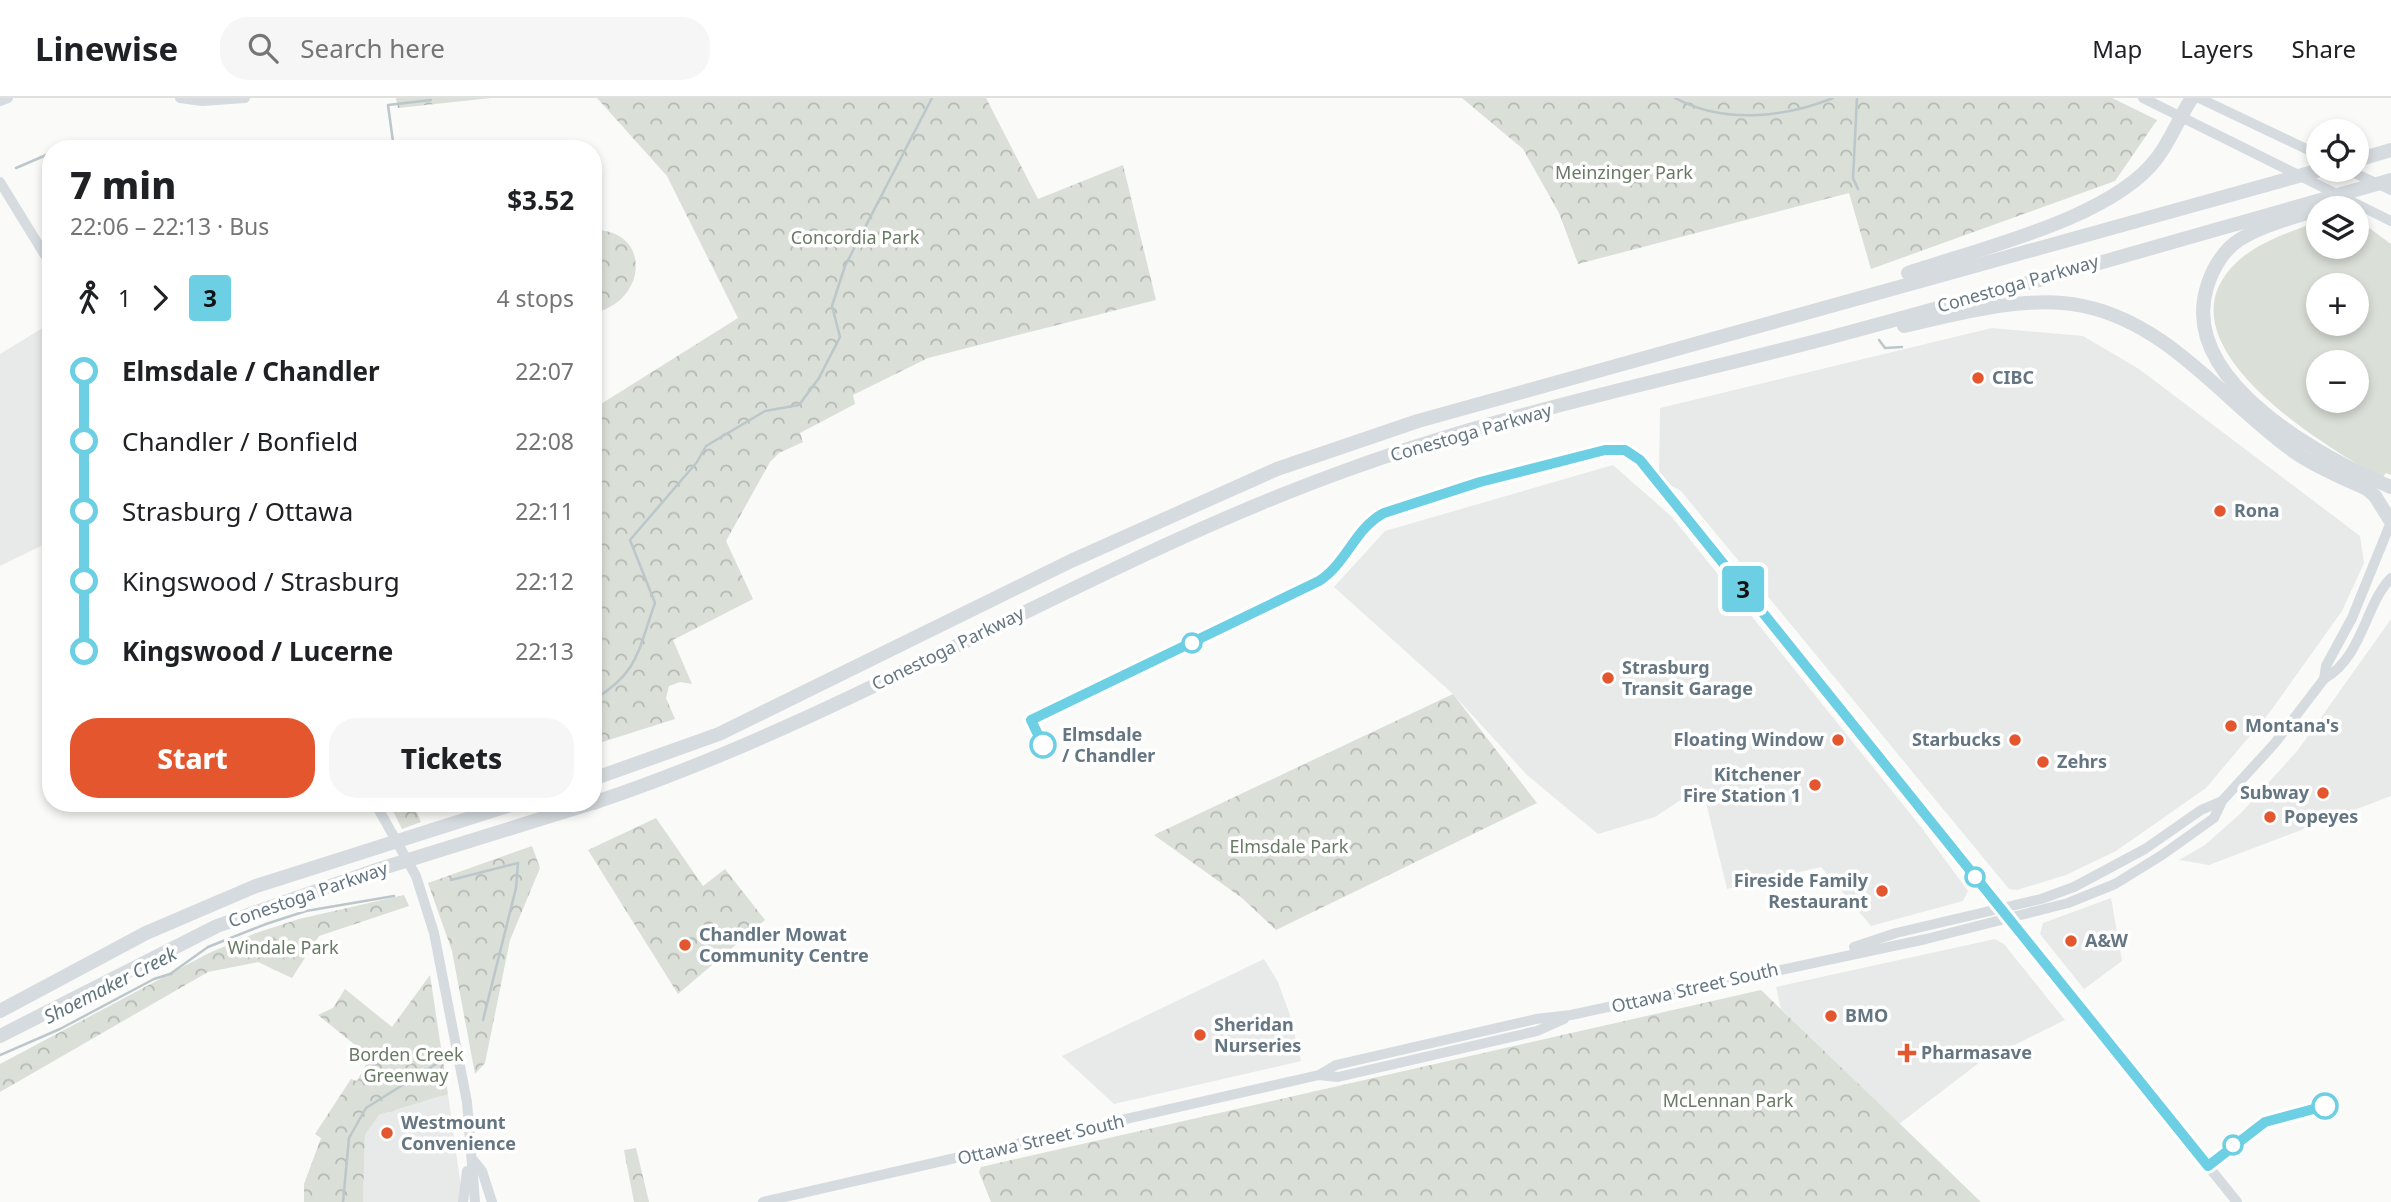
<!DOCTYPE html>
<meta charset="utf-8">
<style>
:root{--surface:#fff;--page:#f6f6f6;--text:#202124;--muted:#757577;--line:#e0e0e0;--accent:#e4572e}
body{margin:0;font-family:"Noto Sans",sans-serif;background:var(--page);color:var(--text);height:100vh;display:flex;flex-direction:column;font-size:26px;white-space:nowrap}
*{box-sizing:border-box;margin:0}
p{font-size:23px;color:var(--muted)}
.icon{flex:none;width:38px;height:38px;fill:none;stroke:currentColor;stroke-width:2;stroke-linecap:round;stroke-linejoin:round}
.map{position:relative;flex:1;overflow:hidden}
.sheet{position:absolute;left:42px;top:42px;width:560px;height:672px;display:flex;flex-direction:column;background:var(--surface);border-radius:28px;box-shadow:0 4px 10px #0003}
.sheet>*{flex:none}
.badge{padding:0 14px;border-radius:5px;font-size:24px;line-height:46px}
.buttons{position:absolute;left:2306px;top:21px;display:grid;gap:14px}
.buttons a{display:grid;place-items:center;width:63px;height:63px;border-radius:50%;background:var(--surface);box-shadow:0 4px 10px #0003;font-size:35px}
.map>.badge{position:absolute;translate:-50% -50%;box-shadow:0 0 0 4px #fff}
.legs{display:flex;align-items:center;gap:10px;height:77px;padding:0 28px;font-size:23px}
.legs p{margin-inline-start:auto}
.headline{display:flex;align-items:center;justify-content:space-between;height:119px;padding:0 28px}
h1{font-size:38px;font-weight:800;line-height:52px}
.cta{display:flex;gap:14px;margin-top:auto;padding:14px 28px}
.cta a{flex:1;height:80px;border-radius:28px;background:var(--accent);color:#fff;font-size:28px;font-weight:800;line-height:80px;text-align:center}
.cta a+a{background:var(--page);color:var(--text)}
ul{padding:0 28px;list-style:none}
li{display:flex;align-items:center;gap:24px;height:70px;font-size:26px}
li i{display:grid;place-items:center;width:10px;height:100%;margin:0 9px;background:currentColor}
li i::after{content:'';width:18px;height:18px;margin:-9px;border:5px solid;border-radius:50%;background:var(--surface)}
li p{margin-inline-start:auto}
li:first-child i{background:linear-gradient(#0000 50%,currentColor 0)}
li:last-child i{background:linear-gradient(currentColor 50%,#0000 0)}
header{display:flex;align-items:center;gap:42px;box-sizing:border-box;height:98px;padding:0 35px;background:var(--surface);border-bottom:2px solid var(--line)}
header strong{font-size:33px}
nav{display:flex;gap:38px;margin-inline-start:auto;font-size:24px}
.search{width:490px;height:63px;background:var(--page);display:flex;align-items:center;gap:18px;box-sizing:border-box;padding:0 24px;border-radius:28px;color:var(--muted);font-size:26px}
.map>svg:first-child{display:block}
</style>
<header>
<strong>Linewise</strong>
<div class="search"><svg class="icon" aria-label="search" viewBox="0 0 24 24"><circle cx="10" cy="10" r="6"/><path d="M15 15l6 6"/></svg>Search here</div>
<nav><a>Map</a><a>Layers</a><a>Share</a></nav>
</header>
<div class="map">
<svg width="2391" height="1104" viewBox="0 0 2391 1104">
<defs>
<pattern id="park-crowns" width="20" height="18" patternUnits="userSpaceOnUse" patternTransform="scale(1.75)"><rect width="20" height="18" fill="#dadfd7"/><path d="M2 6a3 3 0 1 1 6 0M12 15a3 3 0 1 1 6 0" fill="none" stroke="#b4b9b4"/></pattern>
</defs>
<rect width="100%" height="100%" fill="#fafaf8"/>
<!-- built -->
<g fill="#e8e9e9">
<polygon points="51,225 51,443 0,468 0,256"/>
<polygon points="1992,230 2083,238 2139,271 2360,438 2364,465 2342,513 2270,614 2206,690 2116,753 2066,777 2017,792 2009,791 1681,393 1659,381 1660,310"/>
<polygon points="1613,367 1671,418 1921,729 1968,793 1963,803 1871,828 1821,769 1727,791 1702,688 1655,719 1598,736 1527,677 1453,596 1334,489 1385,433"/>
<polygon points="2391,521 2391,698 2209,767 2179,762 2205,747 2241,715 2298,652"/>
<polygon points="2111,800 2122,863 2084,891 2040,836 2043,825"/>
<polygon points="1995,841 2004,846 2065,922 1980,964 1899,1026 1781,911 1776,889"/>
<polygon points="1264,861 1278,884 1290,917 1301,963 1114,1006 1062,958"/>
<polygon points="448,996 463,1104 363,1104 365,1037 379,1017"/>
</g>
<!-- grass -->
<path fill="#dadfd7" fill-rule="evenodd" d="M2357 121 2391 146V377L2386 375 2382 380C2325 349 2151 244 2237 164 2259 143 2291 134 2319 123V149H2357ZM2319 187H2357V226H2319ZM2319 264H2357V303H2319Z"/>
<!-- park -->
<g fill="url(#park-crowns)">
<polygon points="396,0 491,0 398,10"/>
<polygon points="597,0 986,0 1038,101 1123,67 1156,202 928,260 853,297 855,306 800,335 803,344 779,355 770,364 726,443 753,501 673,542 692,586 680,584 669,588 666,600 675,621 593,647 593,311 738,220 667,78"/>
<polygon points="1462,0 2112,0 2157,22 2115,83 1871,171 1849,95 1578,166 1559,115 1523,51"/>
<path d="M593 132C652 131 648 204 593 215Z"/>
<polygon points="1453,596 1537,705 1276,832 1242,800 1154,737"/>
<polygon points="389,705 413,705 421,724 402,731"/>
<polygon points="656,720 703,788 725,771 765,822 678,896 588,752"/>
<polygon points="532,748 540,770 510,842 485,965 475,976 452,853 428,785"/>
<polygon points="404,797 409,808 319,838 292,880 258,864 208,874 0,994 0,966 209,855 256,835 299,821"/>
<polygon points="430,877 448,996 379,1017 365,1037 363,1104 304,1104 304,1086 321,1040 315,1036 351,981 357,983 370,959 318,917 333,910 345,891 392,929"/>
<polygon points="1761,892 1981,1104 991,1104 979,1074 981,1069"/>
<polygon points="636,1050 649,1104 634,1104 624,1052"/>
</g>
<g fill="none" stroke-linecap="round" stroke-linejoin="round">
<!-- stream -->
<g stroke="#bbc7cb" stroke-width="2.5">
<path d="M1675 0C1723 26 1783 20 1833 0"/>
<polyline points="1857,0 1853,80 1858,91"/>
<polyline points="60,51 100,51"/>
<polyline points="394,51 388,7 431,2"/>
<polyline points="16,70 51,55"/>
<polyline points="1879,242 1885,250 1902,249"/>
<path d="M593 602C639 575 638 552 655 505L630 442 697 364 706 348 765 313 799 307 819 280 840 239 832 208 845 168 932 0"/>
<polyline points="451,782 518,765 516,790 483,922"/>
<polyline points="0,957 60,931 154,881 170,876 208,849 266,826 306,813 394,798"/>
<polyline points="343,1104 349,1040 366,1010 436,966"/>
</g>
<!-- secondary -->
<g stroke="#d6dbdf" stroke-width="10">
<polyline points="180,0 202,3 245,0"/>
<polyline points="2143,0 2391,123"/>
<polyline points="2199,0 2319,57"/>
<polyline points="0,3 8,0"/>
<polyline points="2348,72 2391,92"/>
<polyline points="0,84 51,167"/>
<polyline points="1661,389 2237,1104"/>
<polyline points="2324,581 2326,568 2352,520 2389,429"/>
<polyline points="375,705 416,778 434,835 467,1004 475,1104"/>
<path d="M1854 849 1896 835 2041 801 2074 789 2145 751 2201 712 2222 703 2275 645 2324 581C2363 559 2365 506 2391 480"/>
<polyline points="1319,977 1336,967 1536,921 1571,917 1926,841 2068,805 2115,786 2162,757 2214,720 2222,703"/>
<polyline points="474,1063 482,1073 492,1104"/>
<polyline points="463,1104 467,1073"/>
<polyline points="763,1104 1319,977 1338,979 1537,933 1564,921"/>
</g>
<!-- highway -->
<g stroke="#d6dbdf" stroke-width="14">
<polyline points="2357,62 2391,52"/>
<path d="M2319 111C2293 120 2262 127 2239 142 2223 152 2212 172 2207 189 2178 283 2322 360 2391 389"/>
<path d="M1908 175C1978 151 2113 120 2157 60 2171 42 2179 19 2192 0"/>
<path d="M1904 228C1957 216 2028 196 2083 208 2171 226 2225 305 2296 355 2318 370 2343 380 2367 391L2375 398 2390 422"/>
<polyline points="593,681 719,636 1071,463 1277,371 1418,323 2320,72"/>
<path d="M593 705C855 618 1088 465 1347 372 1503 315 1668 282 1828 240 2016 190 2203 135 2391 82"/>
<polyline points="0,913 146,835 256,788 517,705"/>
<polyline points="0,938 217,828 373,773 592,705"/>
</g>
</g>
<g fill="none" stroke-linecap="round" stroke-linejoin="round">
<!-- line-1 casing -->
<g stroke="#fff" stroke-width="16">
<path id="line-1" d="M1043 647 1031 622 1319 483C1347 465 1355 430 1384 415L1480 384 1605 352H1625L1640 362 2208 1068 2265 1024 2325 1008"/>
</g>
<!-- line-1 -->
<use href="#line-1" stroke="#6ccfe3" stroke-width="10"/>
</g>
<!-- markers -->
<g fill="#e4572e" stroke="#fff" stroke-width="2.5">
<circle cx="1978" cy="280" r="7"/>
<circle cx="2220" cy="413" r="7"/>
<circle cx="1608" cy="580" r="7"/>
<circle cx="2231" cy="628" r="7"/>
<circle cx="1838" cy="642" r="7"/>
<circle cx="2015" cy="642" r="7"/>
<circle cx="2043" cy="664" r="7"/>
<circle cx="1815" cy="687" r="7"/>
<circle cx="2323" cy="695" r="7"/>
<circle cx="2270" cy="719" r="7"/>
<circle cx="1882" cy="793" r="7"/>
<circle cx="2071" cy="843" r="7"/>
<circle cx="685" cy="847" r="7"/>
<circle cx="1831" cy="918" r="7"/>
<circle cx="1200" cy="937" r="7"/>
<path d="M1903.5 944.5h7v7h7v7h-7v7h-7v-7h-7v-7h7z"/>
<circle cx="387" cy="1035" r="7"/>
</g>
<g fill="#fff" stroke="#6ccfe3" stroke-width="3.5">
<circle cx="1192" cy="545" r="9"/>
<circle cx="1043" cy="647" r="12"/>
<circle cx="1975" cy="779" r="9"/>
<circle cx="2325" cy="1008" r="12"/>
<circle cx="2233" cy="1047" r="9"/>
</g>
<g text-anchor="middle" stroke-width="7" stroke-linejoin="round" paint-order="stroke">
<!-- park labels -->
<g font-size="18" fill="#687a64" stroke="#fff">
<text x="1624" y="81">Meinzinger Park</text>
<text x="855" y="146">Concordia Park</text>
<text x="1289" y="755">Elmsdale Park</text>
<text x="283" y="856">Windale Park</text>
<text x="406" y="963">Borden Creek<tspan x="406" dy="21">Greenway</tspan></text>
<text x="1728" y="1009">McLennan Park</text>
</g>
<!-- street labels -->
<g font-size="18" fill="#657683" stroke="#fff">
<text transform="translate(2018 186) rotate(-16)" y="6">Conestoga Parkway</text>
<text transform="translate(1471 335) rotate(-16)" y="6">Conestoga Parkway</text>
<text transform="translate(948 551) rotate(-26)" y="6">Conestoga Parkway</text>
<text transform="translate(308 797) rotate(-19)" y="6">Conestoga Parkway</text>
<text transform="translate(1695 890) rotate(-13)" y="6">Ottawa Street South</text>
<text transform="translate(1041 1042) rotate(-13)" y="6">Ottawa Street South</text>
</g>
<!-- poi labels -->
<g font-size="18" font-weight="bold" fill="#657683" stroke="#fff" text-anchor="start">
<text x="1992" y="286">CIBC</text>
<text x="2234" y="419">Rona</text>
<text x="1622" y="576">Strasburg<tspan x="1622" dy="21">Transit Garage</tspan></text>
<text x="2245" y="634">Montana's</text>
<text x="1824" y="648" text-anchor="end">Floating Window</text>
<text x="2001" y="648" text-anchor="end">Starbucks</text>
<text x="2057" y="670">Zehrs</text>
<text x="1801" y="683" text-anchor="end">Kitchener<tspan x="1801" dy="21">Fire Station 1</tspan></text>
<text x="2309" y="701" text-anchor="end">Subway</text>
<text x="2284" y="725">Popeyes</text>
<text x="1868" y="789" text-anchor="end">Fireside Family<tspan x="1868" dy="21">Restaurant</tspan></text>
<text x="699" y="843">Chandler Mowat<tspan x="699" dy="21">Community Centre</tspan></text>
<text x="2085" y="849">A&amp;W</text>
<text x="1845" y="924">BMO</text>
<text x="1214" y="933">Sheridan<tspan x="1214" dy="21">Nurseries</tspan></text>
<text x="1921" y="961">Pharmasave</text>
<text x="401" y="1031">Westmount<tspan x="401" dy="21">Convenience</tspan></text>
</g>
<!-- stop labels -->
<g font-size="18" font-weight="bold" fill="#657683" stroke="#fff" text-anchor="start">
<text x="1062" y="643">Elmsdale<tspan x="1062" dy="21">/ Chandler</tspan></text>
</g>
<!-- water labels -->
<g font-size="19" font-style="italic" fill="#60757c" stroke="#fff">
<text transform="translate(110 887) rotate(-27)" y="7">Shoemaker Creek</text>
</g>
</g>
</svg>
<div class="buttons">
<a><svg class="icon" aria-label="locate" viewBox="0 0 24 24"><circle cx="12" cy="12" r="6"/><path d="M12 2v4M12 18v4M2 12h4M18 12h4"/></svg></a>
<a><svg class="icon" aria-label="layers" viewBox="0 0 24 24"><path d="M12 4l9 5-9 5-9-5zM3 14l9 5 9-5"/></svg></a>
<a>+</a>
<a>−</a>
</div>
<b class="badge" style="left:1743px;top:491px;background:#6ccfe3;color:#111">3</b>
<section class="sheet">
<div class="headline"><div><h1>7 min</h1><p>22:06 – 22:13 · Bus</p></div><b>$3.52</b></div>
<div class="legs"><svg class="icon" aria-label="walk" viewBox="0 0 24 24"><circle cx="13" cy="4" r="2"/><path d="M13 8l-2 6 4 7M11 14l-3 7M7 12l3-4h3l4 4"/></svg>1<svg class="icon" aria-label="forward" viewBox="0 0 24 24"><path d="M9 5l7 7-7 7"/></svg><b class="badge" style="background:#6ccfe3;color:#111">3</b><p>4 stops</p></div>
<ul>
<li><i style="color:#6ccfe3"></i><b>Elmsdale / Chandler</b><p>22:07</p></li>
<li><i style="color:#6ccfe3"></i><span>Chandler / Bonfield</span><p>22:08</p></li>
<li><i style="color:#6ccfe3"></i><span>Strasburg / Ottawa</span><p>22:11</p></li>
<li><i style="color:#6ccfe3"></i><span>Kingswood / Strasburg</span><p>22:12</p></li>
<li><i style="color:#6ccfe3"></i><b>Kingswood / Lucerne</b><p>22:13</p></li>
</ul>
<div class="cta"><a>Start</a><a>Tickets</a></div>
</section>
</div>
